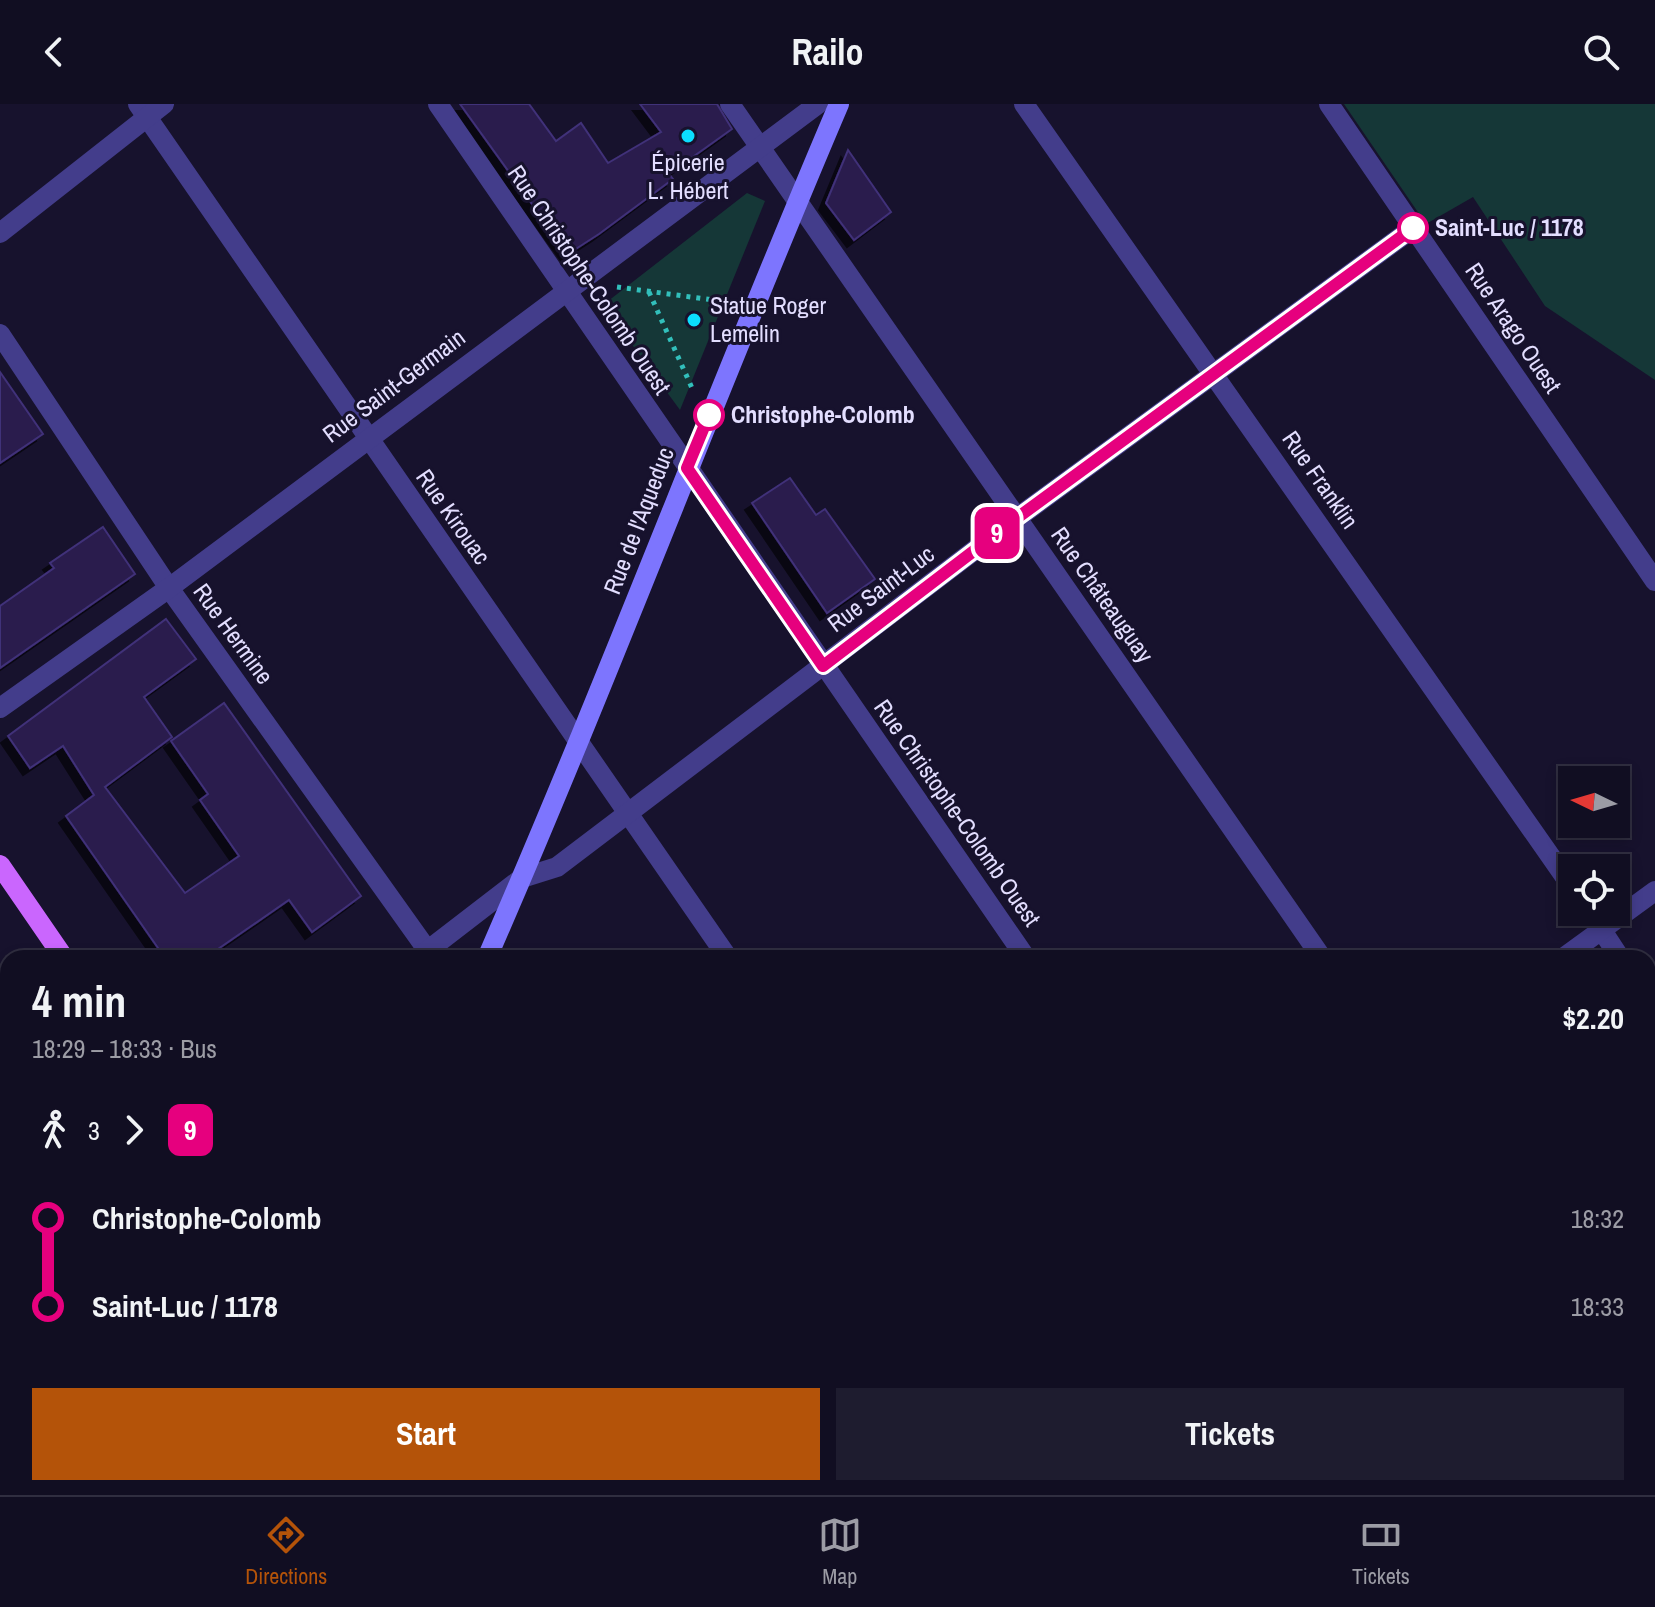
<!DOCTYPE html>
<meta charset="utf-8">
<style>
:root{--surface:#110e22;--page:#1e1c2f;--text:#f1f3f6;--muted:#9c9ca5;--line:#302e40;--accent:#b45309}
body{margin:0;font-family:"Archivo Narrow",sans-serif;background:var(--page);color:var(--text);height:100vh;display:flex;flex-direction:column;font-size:30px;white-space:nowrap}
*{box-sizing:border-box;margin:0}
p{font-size:26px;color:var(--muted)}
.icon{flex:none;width:44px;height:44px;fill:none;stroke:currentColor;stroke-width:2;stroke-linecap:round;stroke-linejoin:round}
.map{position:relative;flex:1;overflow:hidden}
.panel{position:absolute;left:0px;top:846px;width:1656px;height:546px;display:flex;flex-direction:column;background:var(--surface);border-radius:24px 24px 0 0;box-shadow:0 4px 12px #0003,0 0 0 2px var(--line)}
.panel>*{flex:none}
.badge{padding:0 16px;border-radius:12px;font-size:28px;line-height:52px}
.needle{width:52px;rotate:275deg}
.controls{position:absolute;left:1558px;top:662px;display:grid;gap:16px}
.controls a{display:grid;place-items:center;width:72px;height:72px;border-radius:0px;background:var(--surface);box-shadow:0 4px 12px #0003,0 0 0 2px var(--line);font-size:40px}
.map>.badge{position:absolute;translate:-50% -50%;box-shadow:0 0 0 4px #fff}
.legs{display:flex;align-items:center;gap:12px;height:88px;padding:0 32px;font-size:26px}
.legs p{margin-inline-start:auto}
.headline{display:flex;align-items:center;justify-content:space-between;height:136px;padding:0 32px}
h1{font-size:44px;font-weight:700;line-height:60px}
.button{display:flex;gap:16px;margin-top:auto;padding:16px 32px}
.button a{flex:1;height:92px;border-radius:0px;background:var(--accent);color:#fff;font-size:32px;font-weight:700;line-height:92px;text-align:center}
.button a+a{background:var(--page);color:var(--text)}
ul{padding:0 32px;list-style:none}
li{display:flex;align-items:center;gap:28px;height:88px;font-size:30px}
li i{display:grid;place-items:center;width:12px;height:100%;margin:0 10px;background:currentColor}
li i::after{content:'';width:20px;height:20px;margin:-10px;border:6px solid;border-radius:50%;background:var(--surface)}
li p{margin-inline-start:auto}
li:first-child i{background:linear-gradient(#0000 50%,currentColor 0)}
li:last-child i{background:linear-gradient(currentColor 50%,#0000 0)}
header{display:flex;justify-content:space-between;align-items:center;height:104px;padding:0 32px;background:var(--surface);font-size:36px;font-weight:700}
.tabs{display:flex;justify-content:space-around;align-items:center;height:112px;border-top:2px solid var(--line);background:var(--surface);font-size:22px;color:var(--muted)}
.tabs a{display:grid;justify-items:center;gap:4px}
.tabs .on{color:var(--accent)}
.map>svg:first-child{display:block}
</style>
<header><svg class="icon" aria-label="back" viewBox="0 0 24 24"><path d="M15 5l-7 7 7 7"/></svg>Railo<svg class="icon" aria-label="search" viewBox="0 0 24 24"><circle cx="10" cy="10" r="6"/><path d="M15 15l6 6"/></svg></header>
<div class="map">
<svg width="1655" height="1391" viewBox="0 0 1655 1391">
<defs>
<filter id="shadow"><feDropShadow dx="-7" dy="7" stdDeviation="0" flood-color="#0009"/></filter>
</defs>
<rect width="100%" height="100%" fill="#17122d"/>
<!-- green -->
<g fill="#153737">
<polygon points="1344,0 1655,0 1655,276 1545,202 1473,93 1426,120"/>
<polygon points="747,89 765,97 680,306 603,201"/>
</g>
<!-- building -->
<g fill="#291e4e" stroke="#413079" stroke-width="2" filter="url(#shadow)">
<polygon points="460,0 529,0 556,37 581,19 608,59 661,28 640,0 717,0 732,25 669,70 673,75 599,130 568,150"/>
<polygon points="848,46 891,108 854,136 826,99"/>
<polygon points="0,268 43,330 0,359"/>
<polygon points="790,374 816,411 825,405 875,475 827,509 752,399"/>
<polygon points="103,423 135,470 0,564 0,502 54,464 50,459"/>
<polygon points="166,515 196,555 144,593 172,633 105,683 185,789 239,752 200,696 208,690 171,637 224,599 361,792 312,828 289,796 205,854 165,854 66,712 94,691 63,642 30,664 8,632"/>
</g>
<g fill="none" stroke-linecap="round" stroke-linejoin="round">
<!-- path -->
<g stroke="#32bfbb" stroke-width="5" stroke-dasharray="4 6" stroke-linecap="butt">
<polyline points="617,183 728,198"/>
<polyline points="649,188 692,284"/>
</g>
<!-- street -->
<g stroke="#433d8b" stroke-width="20">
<polyline points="138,0 728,854"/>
<polyline points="438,0 1026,854"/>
<polyline points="730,0 1322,854"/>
<polyline points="1024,0 1572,783"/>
<polyline points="1329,0 1655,477"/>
<polyline points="0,129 164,0"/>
<polyline points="0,230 169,484 433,854"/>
<polyline points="0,604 169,484 818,0"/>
<polyline points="1590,808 1620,854"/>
<polyline points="418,854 522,774 557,763 1017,414 1413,124"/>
<polyline points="1563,854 1655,787"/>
<polyline points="1648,897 1655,908"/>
<polyline points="0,1086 8,1098"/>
<polyline points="0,1161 8,1155"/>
<polyline points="1648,1327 1655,1337"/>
<polyline points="222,1384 227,1391"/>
<polyline points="800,1384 805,1391"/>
<polyline points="1095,1384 1100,1391"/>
<polyline points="1398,1384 1403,1391"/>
<polyline points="829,1391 839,1384"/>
</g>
<!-- secondary -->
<g stroke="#7d75fe" stroke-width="20">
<path d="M487 854C610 572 718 283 839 0"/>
<polyline points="270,1391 272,1384"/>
</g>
<!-- primary -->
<g stroke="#ca66fe" stroke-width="20">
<polyline points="0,761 64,854"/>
<polyline points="434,1384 439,1391"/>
</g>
</g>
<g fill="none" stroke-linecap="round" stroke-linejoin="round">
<!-- line-1 casing -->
<g stroke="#fff" stroke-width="18">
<polyline id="line-1" points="709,311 687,364 823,562 1017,414 1413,124"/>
</g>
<!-- line-1 -->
<use href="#line-1" stroke="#e6007e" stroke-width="12"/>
</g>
<!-- markers -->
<g fill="#0bdefe" stroke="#17122d" stroke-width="3">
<circle cx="688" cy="32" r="8"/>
<circle cx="694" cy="216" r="8"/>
</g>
<g fill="#fff" stroke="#e6007e" stroke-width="4">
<circle cx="1413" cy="124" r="14"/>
<circle cx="709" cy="311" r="14"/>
</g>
<g text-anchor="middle" stroke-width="6" stroke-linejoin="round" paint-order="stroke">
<!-- poi labels -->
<g font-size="24" fill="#e3deff" stroke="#17122d">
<text x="688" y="67">Épicerie<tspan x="688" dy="28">L. Hébert</tspan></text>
<text x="710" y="210" text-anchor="start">Statue Roger<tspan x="710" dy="28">Lemelin</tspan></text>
</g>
<!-- stop labels -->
<g font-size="24" font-weight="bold" fill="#e3deff" stroke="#17122d" text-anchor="start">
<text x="1435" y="132">Saint-Luc / 1178</text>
<text x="731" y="319">Christophe-Colomb</text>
</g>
<!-- street labels -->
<g font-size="24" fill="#e3deff" stroke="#17122d">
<text transform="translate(589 176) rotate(56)" y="8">Rue Christophe-Colomb Ouest</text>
<text transform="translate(1513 224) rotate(56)" y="8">Rue Arago Ouest</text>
<text transform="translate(394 282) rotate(-37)" y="8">Rue Saint-Germain</text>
<text transform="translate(1320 376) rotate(55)" y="8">Rue Franklin</text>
<text transform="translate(453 413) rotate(55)" y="8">Rue Kirouac</text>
<text transform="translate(639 417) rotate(-69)" y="8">Rue de l'Aqueduc</text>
<text transform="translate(881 485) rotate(-37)" y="8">Rue Saint-Luc</text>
<text transform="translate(1102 491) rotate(55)" y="8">Rue Châteauguay</text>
<text transform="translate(233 530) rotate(54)" y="8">Rue Hermine</text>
<text transform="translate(957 709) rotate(55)" y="8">Rue Christophe-Colomb Ouest</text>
</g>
</g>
</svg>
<div class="controls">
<a><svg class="needle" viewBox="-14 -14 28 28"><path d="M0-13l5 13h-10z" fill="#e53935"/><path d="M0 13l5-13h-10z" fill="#9c9ca5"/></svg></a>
<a><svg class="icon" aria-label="locate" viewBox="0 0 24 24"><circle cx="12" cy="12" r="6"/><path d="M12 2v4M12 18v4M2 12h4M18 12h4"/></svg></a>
</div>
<b class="badge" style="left:997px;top:429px;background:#e6007e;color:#fff">9</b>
<section class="panel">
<div class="headline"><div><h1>4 min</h1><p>18:29 – 18:33 · Bus</p></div><b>$2.20</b></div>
<div class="legs"><svg class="icon" aria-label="walk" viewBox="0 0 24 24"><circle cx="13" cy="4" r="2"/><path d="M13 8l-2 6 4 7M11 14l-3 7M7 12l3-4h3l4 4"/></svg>3<svg class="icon" aria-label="forward" viewBox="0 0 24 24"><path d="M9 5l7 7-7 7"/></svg><b class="badge" style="background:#e6007e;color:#fff">9</b></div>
<ul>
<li><i style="color:#e6007e"></i><b>Christophe-Colomb</b><p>18:32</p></li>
<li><i style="color:#e6007e"></i><b>Saint-Luc / 1178</b><p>18:33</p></li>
</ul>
<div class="button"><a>Start</a><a>Tickets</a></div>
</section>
</div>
<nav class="tabs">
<a class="on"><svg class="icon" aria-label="directions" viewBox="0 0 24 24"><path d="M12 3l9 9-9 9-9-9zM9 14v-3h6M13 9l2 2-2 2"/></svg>Directions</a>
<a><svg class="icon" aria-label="map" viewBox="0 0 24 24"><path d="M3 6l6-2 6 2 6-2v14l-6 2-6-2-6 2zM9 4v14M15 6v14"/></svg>Map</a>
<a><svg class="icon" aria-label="tickets" viewBox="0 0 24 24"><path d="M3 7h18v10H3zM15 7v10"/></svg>Tickets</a>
</nav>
